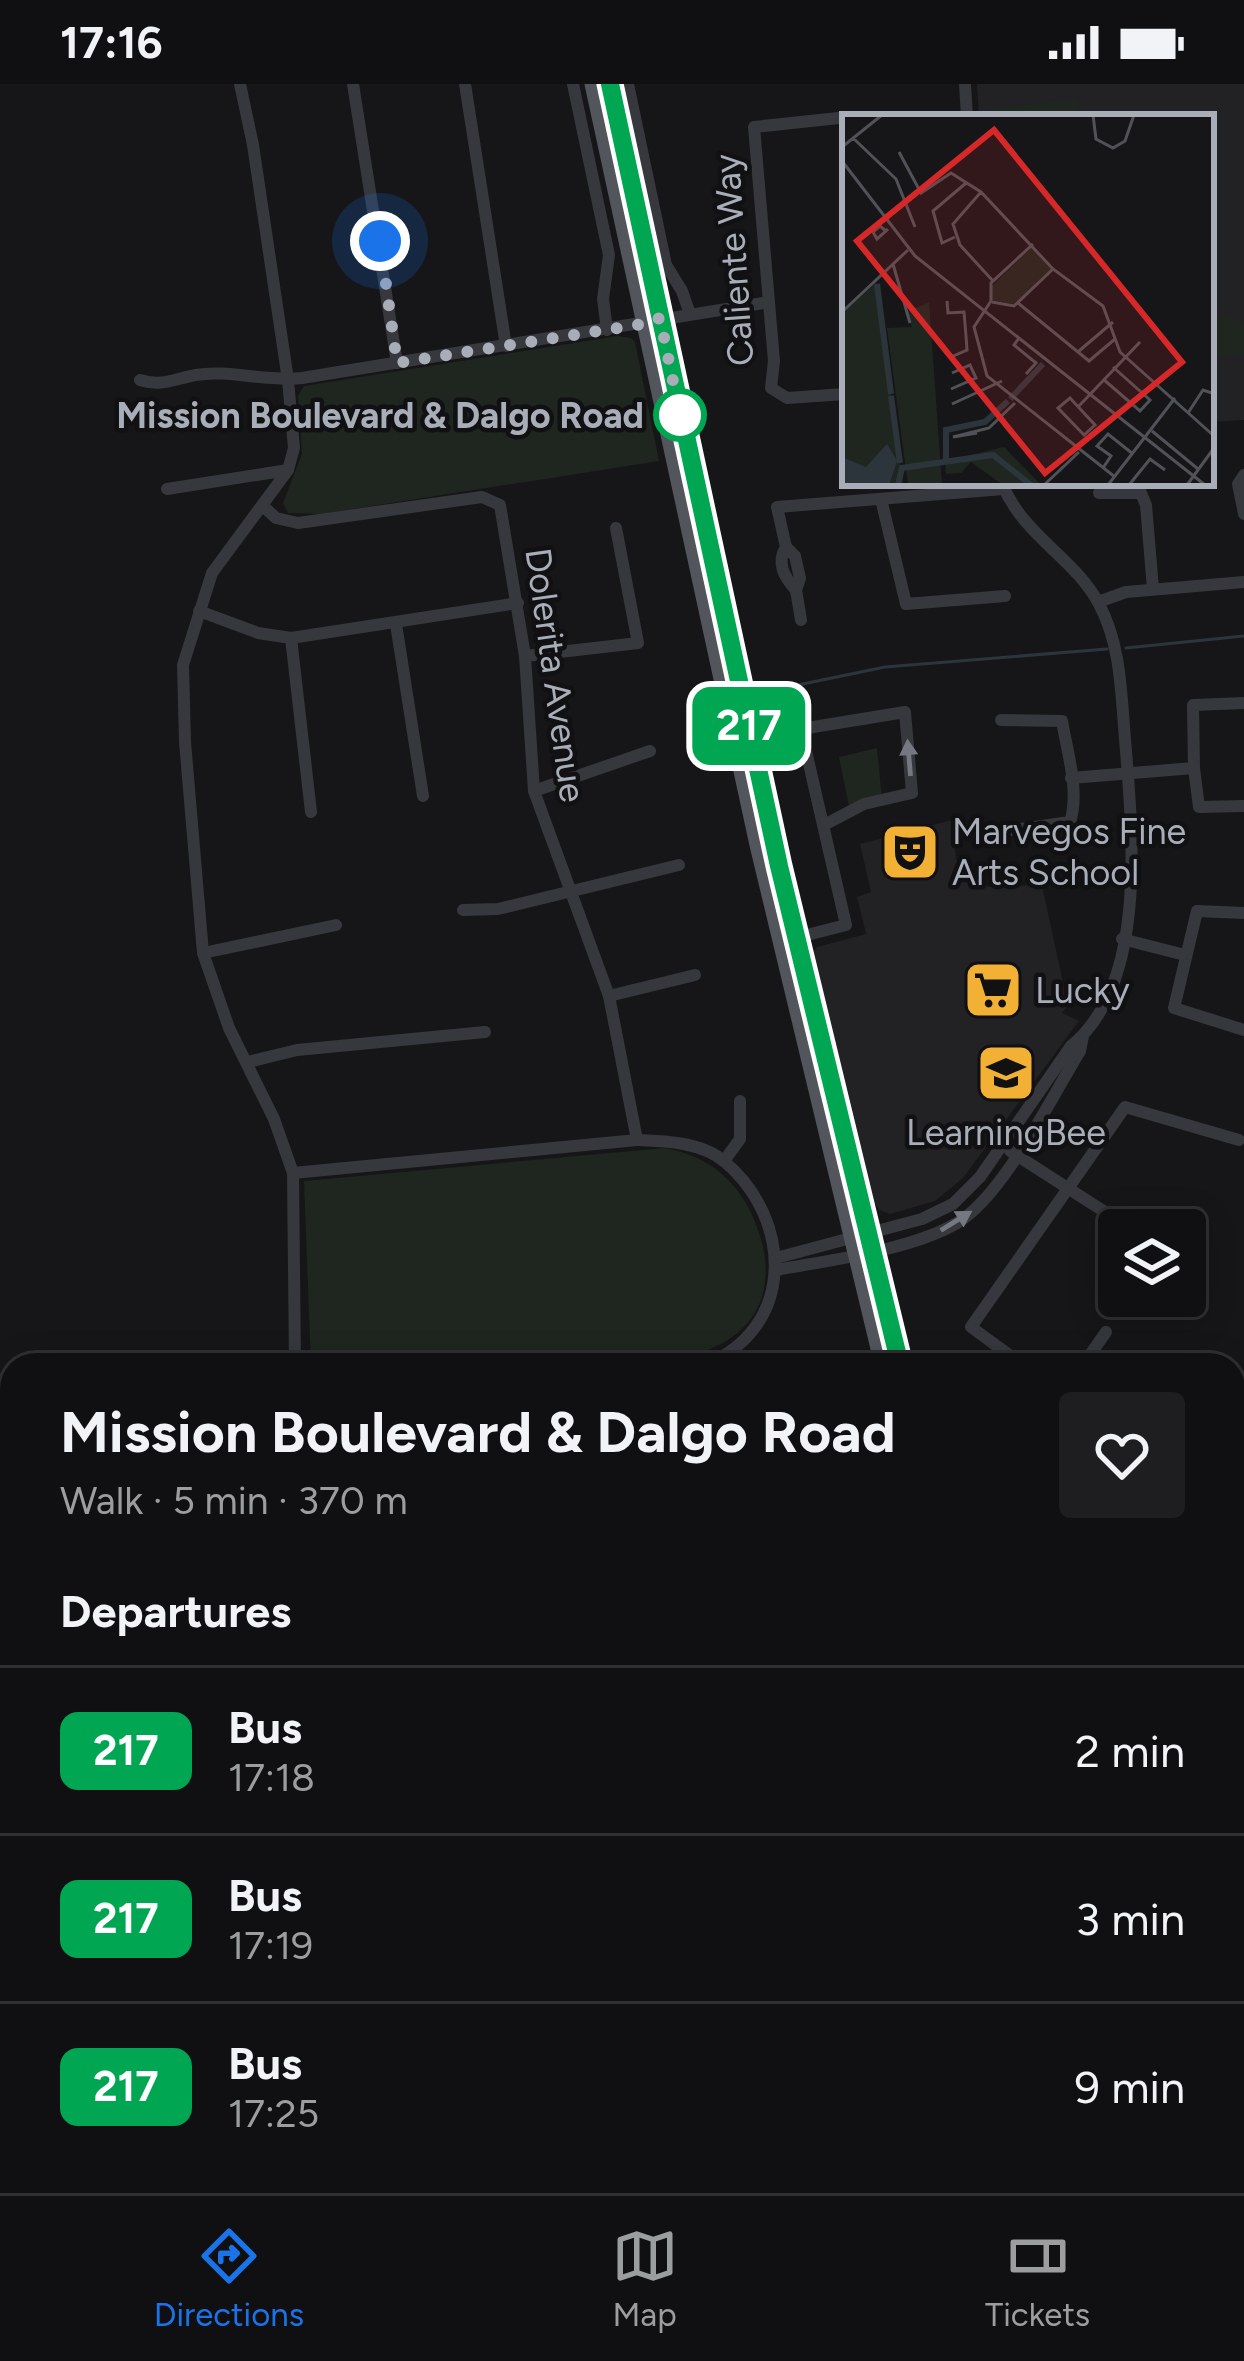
<!DOCTYPE html>
<meta charset="utf-8">
<style>
:root{--surface:#101012;--page:#1e1e20;--text:#f1f3f6;--muted:#9c9d9f;--line:#303032;--accent:#1a73e8}
body{margin:0;font-family:Figtree,sans-serif;background:var(--page);color:var(--text);height:100vh;display:flex;flex-direction:column;font-size:45px;white-space:nowrap}
*{box-sizing:border-box;margin:0}
p{font-size:39px;color:var(--muted)}
.icon{flex:none;width:66px;height:66px;fill:none;stroke:currentColor;stroke-width:2;stroke-linecap:round;stroke-linejoin:round}
.map{position:relative;flex:1;overflow:hidden}
.sheet{position:absolute;left:0px;top:1269px;width:1245px;height:840px;display:flex;flex-direction:column;background:var(--surface);border-radius:36px 36px 0 0;box-shadow:0 6px 30px #0003,0 0 0 3px var(--line)}
.sheet>*{flex:none}
.badge{padding:0 24px;border-radius:18px;font-size:42px;line-height:78px}
.fabs{position:absolute;left:1098px;top:1125px;display:grid;gap:24px}
.fabs a{display:grid;place-items:center;width:108px;height:108px;border-radius:12px;background:var(--surface);box-shadow:0 6px 30px #0003,0 0 0 3px var(--line);font-size:60px}
.you{position:absolute;width:60px;height:60px;margin:-30px;border:9px solid #fff;border-radius:50%;background:#1a73e8;box-shadow:0 0 0 18px #1a73e833}
.map>.badge{position:absolute;translate:-50% -50%;box-shadow:0 0 0 6px #fff}
h2{padding:0 60px;font-size:45px;line-height:108px}
.round{display:grid;place-items:center;flex:none;width:126px;height:126px;border-radius:12px;background:var(--page)}
.summary{display:flex;align-items:center;justify-content:space-between;height:204px;padding:0 60px}
h1{font-size:57px;font-weight:700;line-height:90px}
ul{padding:0;list-style:none}
li{display:flex;align-items:center;gap:36px;height:168px;padding:0 60px;border-top:3px solid var(--line)}
li div{flex:1}
li b{display:block;font-size:45px}
li em{font-style:normal}
li .badge{min-width:132px;font-weight:700;text-align:center}
.status{display:flex;justify-content:space-between;align-items:center;height:84px;padding:0 60px;background:var(--surface);direction:ltr}
.status svg{height:33px;fill:currentColor}
.dock{display:flex;justify-content:space-around;align-items:center;height:168px;border-top:3px solid var(--line);background:var(--surface);font-size:33px;color:var(--muted)}
.dock a{display:grid;justify-items:center;gap:6px}
.dock .current{color:var(--accent)}
.map>svg:first-child{display:block}
</style>
<div class="status"><b>17:16</b><svg viewBox="0 0 49 12"><path d="M0 12V9h3v3zM5 12V6h3v6zM10 12V3h3v9zM15 12V0h3v12zM26 1h20v11H26zM47 4h2v5h-2z"/></svg></div>
<div class="map">
<svg width="1244" height="2109" viewBox="0 0 1244 2109">
<rect width="100%" height="100%" fill="#161618"/>
<!-- built -->
<g fill="#222225">
<polygon points="977,0 1244,0 1244,336 1211,338 1211,33 979,33"/>
<polygon points="952,736 956,775 988,803 1042,801 1068,922 1062,929 1079,937 963,1094 935,1117 890,1130 879,1126 873,1116 813,868 817,863 866,850 857,813 871,808 860,760"/>
<polygon points="1244,1893 1244,2109 1172,2109 1176,2106 1173,2100 1164,2097 1233,2097 1233,1917"/>
</g>
<!-- green -->
<g fill="#1e261f">
<polygon points="1078,15 1080,33 992,33 995,24"/>
<polygon points="1228,232 1244,239 1244,271 1212,272 1211,238"/>
<polygon points="618,252 631,254 635,258 659,377 321,430 288,429 283,419 302,370 298,312 304,302"/>
<polygon points="877,664 882,715 850,727 839,673"/>
<path d="M665 1064C710 1072 741 1099 757 1143 774 1188 768 1235 721 1260 667 1288 572 1281 512 1281 445 1281 378 1281 311 1281L304 1097Z"/>
<polygon points="1244,1289 1244,1480 1233,1477 1233,1304"/>
</g>
<g fill="none" stroke-linecap="round" stroke-linejoin="round">
<!-- stream -->
<g stroke="#2c353c" stroke-width="3">
<polyline points="1126,564 1244,552"/>
<polyline points="759,609 885,583 1107,565"/>
<polyline points="1233,1961 1244,1936"/>
</g>
<!-- minor -->
<g stroke="#37383d" stroke-width="12">
<polyline points="240,0 253,61 288,296 294,364 288,386 212,489 183,581 185,658 203,869 229,944 274,1035 293,1089 295,1281"/>
<polyline points="353,0 397,279"/>
<polyline points="465,0 506,262"/>
<polyline points="573,0 609,171 603,215 607,246"/>
<polyline points="628,0 666,181 682,207 690,230"/>
<polyline points="965,0 967,33"/>
<path d="M140 296C161 303 174 295 196 291 227 285 265 298 302 294L769 218"/>
<polyline points="845,310 787,314 771,304 774,277 754,43 848,33"/>
<polyline points="1244,391 1238,400 1244,430"/>
<polyline points="167,405 288,386"/>
<polyline points="1099,409 1141,409 1146,421 1153,505"/>
<polyline points="881,415 906,520 1005,512"/>
<polyline points="263,422 276,434 298,439 482,413 500,421 525,572 534,707 609,912 637,1056"/>
<path d="M786 463C776 479 784 493 796 506"/>
<polyline points="1098,518 1126,508 1244,498"/>
<polyline points="199,527 258,549 291,554 518,519"/>
<polyline points="801,536 796,506 800,494 795,472 786,463 777,423 1004,405"/>
<polyline points="396,540 423,712"/>
<polyline points="291,554 311,728"/>
<polyline points="525,572 638,559 616,444"/>
<path d="M1001 636 1062 637C1067 667 1080 708 1070 738L1012 746"/>
<polyline points="1194,684 1193,621 1244,619"/>
<polyline points="1071,694 1194,684 1199,723 1244,722"/>
<polyline points="534,707 650,667"/>
<polyline points="463,826 498,825 679,781"/>
<polyline points="1244,829 1197,827 1174,924 1244,946"/>
<polyline points="791,855 846,841 801,645 905,628 912,709 864,720 824,741"/>
<polyline points="1122,855 1185,871"/>
<polyline points="203,869 336,841"/>
<polyline points="609,912 695,891"/>
<polyline points="248,978 297,966 485,948"/>
<polyline points="1010,1067 1105,1128 1162,1146"/>
<polyline points="724,1077 740,1055 740,1017"/>
<path d="M293 1089 637 1056C665 1057 702 1058 725 1078 794 1137 795 1246 704 1281"/>
<path d="M776 1174 922 1135 953 1120 980 1093 1071 962C1149 899 1132 743 1125 655 1121 609 1121 561 1099 520 1074 473 1022 451 1002 399"/>
<path d="M777 1186C830 1176 911 1166 957 1139 1003 1112 1051 1014 1080 967L1083 952"/>
<polyline points="1023,1281 971,1243 1125,1023 1239,1056"/>
<polyline points="1083,1281 1106,1248"/>
<polyline points="1233,1622 1244,1616"/>
<polyline points="1233,1666 1244,1660"/>
<polyline points="1233,1719 1244,1723"/>
<polyline points="1233,1775 1244,1774"/>
<polyline points="684,2097 688,2109"/>
<polyline points="368,2109 381,2097"/>
<polyline points="793,2109 797,2097"/>
<polyline points="931,2109 932,2097"/>
</g>
<!-- major -->
<g stroke="#53555c" stroke-width="15">
<polyline points="592,0 757,761 882,1281"/>
<polyline points="610,0 775,763 899,1281"/>
<polyline points="1233,1815 1244,1814"/>
<polyline points="1233,1835 1244,1836"/>
<polyline points="998,2109 999,2097"/>
<polyline points="1016,2109 1016,2097"/>
</g>
<!-- rail casing -->
<g stroke="#4a4c52" stroke-width="8">
<g id="rail">
<polyline points="1233,1882 1244,1863"/>
<polyline points="1136,2109 1141,2097"/>
</g>
</g>
<!-- rail -->
<use href="#rail" stroke="#111113" stroke-width="3" stroke-dasharray="9" stroke-linecap="butt"/>
</g>
<!-- one-way arrows -->
<defs><path id="oneway-solid" d="M-6-.8H1V-3.2L6.5 0L1 3.2V.8H-6Z" transform="scale(3)"/></defs>
<g fill="#757881">
<use href="#oneway-solid" transform="translate(909 674) rotate(-95)"/>
<use href="#oneway-solid" transform="translate(956 1137) rotate(-32)"/>
</g>
<g fill="none" stroke-linecap="round" stroke-linejoin="round">
<!-- line casing -->
<g stroke="#fff" stroke-width="27">
<polyline id="line" points="610,0 779,782 900,1281"/>
</g>
<!-- line -->
<use href="#line" stroke="#00a651" stroke-width="18"/>
<!-- walk -->
<polyline stroke="#a8adb8" stroke-width="12" stroke-dasharray="0 21.6" points="380,157 397,279 643,240 660,234 680,331"/>
</g>
<!-- icons -->
<defs>
<g id="theatre-square" transform="scale(3)"><rect x="-9" y="-9" width="18" height="18" rx="4" fill="#f2b134" stroke="#111113"/><path d="M-5-5.5Q0-4 5-5.5V0Q5 5 0 6Q-5 5-5 0ZM-3.3-2.5H-1v1.5H-3.3ZM1-2.5H3.3v1.5H1ZM-2.8 1Q0 5.5 2.8 1Z" fill="#111"/></g>
<g id="supermarket-square" transform="scale(3)"><rect x="-9" y="-9" width="18" height="18" rx="4" fill="#f2b134" stroke="#111113"/><path d="M-6-5.5h2.5l.6 2H6L4.5 2H-2.5L-4.4-4H-6ZM-1.5 3.2a1.3 1.3 0 1 0 .1 0ZM3 3.2a1.3 1.3 0 1 0 .1 0Z" fill="#111"/></g>
<g id="school-square" transform="scale(3)"><rect x="-9" y="-9" width="18" height="18" rx="4" fill="#f2b134" stroke="#111113"/><path d="M0-5L7-2L0 1L-7-2ZM-4 1L0 2.5L4 1V4Q0 6-4 4Z" fill="#111"/></g>
</defs>
<g fill-rule="evenodd">
<use href="#theatre-square" x="910" y="768"/>
<use href="#supermarket-square" x="993" y="906"/>
<use href="#school-square" x="1006" y="989"/>
</g>
<!-- markers -->
<circle fill="#fff" stroke="#00a651" stroke-width="6" cx="680" cy="331" r="24"/>
<g text-anchor="middle" stroke-width="9" stroke-linejoin="round" paint-order="stroke">
<!-- street labels -->
<g font-size="36" fill="#a8adb8" stroke="#111113">
<text transform="translate(733 176) rotate(-94)" y="13">Caliente Way</text>
<text transform="translate(556 591) rotate(82)" y="13">Dolerita Avenue</text>
</g>
<!-- stop labels -->
<g font-size="36" font-weight="bold" fill="#a8adb8" stroke="#111113" text-anchor="end">
<text x="644" y="344">Mission Boulevard &amp; Dalgo Road</text>
</g>
<!-- poi labels -->
<g font-size="36" fill="#a8adb8" stroke="#111113" text-anchor="start">
<text x="952" y="760">Marvegos Fine<tspan x="952" dy="41">Arts School</tspan></text>
<text x="1035" y="919">Lucky</text>
<text x="1006" y="1061" text-anchor="middle">LearningBee</text>
</g>
</g>
<!-- overview -->
<g transform="translate(842 30)">
<rect width="372" height="372" fill="#161618"/>
<path d="M190 133 209 155 172 190 150 186 148 174ZM35 168 61 371H0V200ZM87 188 100 371H66L45 214 70 213 63 199ZM162 333 199 371H161L129 348 119 359 104 360 103 347Z" fill="#1e261f"/>
<path d="M45 330 55 347 47 371H0V343L24 353Z" fill="#2c353c"/>
<path fill="none" stroke="#2c353c" stroke-width="6" d="M35 170 49 280M49 282 58 349M168 285 201 250M104 345V316L143 308 166 287M56 371 60 354 151 341 189 371"/>
<path fill="none" stroke="#505258" stroke-width="3" d="M251 1 254 25 271 34 283 27 292 1M11 24 54 65 73 113M0 33 40 1M57 38 79 79 109 59 139 78 211 155 261 192 278 238 372 322M0 47 73 142 363 371M139 78 111 110 118 131 151 167M44 117 38 112 31 118 35 125 36 124 44 117 46 115M113 123 100 129 91 97 124 69M51 150 68 209M105 187 106 199 122 198 124 222 125 236 109 243M149 187 132 213 145 262 273 363M149 187V169L191 130M150 188 172 192 211 155M176 189 247 247 273 225M0 198 66 136M177 224 172 231 194 249 184 260M237 237 271 208M261 265 298 297 308 286 271 253M109 275 134 264 128 251 110 259M228 284 253 311 242 321 216 294ZM110 290 160 267M236 293 298 228M346 299 361 276 370 279M310 317 356 355M135 319 111 323 147 314 173 289M261 354 269 342 255 332 266 320 291 340M202 371 237 338M266 371 333 284M287 371 308 345 323 356M345 371 372 334"/>
<path fill="#d62828" fill-opacity="0.15" stroke="#d62828" stroke-width="6" d="M152 16 340 248 203 359 15 127Z"/>
<rect width="372" height="372" fill="none" stroke="#a8adb8" stroke-width="6"/>
</g>
</svg>
<div class="fabs">
<a><svg class="icon" aria-label="layers" viewBox="0 0 24 24"><path d="M12 4l9 5-9 5-9-5zM3 14l9 5 9-5"/></svg></a>
</div>
<div class="you" style="left:380px;top:157px"></div>
<b class="badge" style="left:749px;top:642px;background:#00a651;color:#fff">217</b>
<section class="sheet">
<div class="summary"><div><h1>Mission Boulevard &amp; Dalgo Road</h1><p>Walk · 5 min · 370 m</p></div><a class="round"><svg class="icon" aria-label="heart" viewBox="0 0 24 24"><path d="M12 20l-8-8c-3-5 5-10 8-4 3-6 11-1 8 4z"/></svg></a></div>
<h2>Departures</h2>
<ul>
<li><span class="badge" style="background:#00a651;color:#fff">217</span><div><b>Bus</b><p>17:18</p></div><em>2 min</em></li>
<li><span class="badge" style="background:#00a651;color:#fff">217</span><div><b>Bus</b><p>17:19</p></div><em>3 min</em></li>
<li><span class="badge" style="background:#00a651;color:#fff">217</span><div><b>Bus</b><p>17:25</p></div><em>9 min</em></li>
</ul>
</section>
</div>
<nav class="dock">
<a class="current"><svg class="icon" aria-label="directions" viewBox="0 0 24 24"><path d="M12 3l9 9-9 9-9-9zM9 14v-3h6M13 9l2 2-2 2"/></svg>Directions</a>
<a><svg class="icon" aria-label="map" viewBox="0 0 24 24"><path d="M3 6l6-2 6 2 6-2v14l-6 2-6-2-6 2zM9 4v14M15 6v14"/></svg>Map</a>
<a><svg class="icon" aria-label="tickets" viewBox="0 0 24 24"><path d="M3 7h18v10H3zM15 7v10"/></svg>Tickets</a>
</nav>
